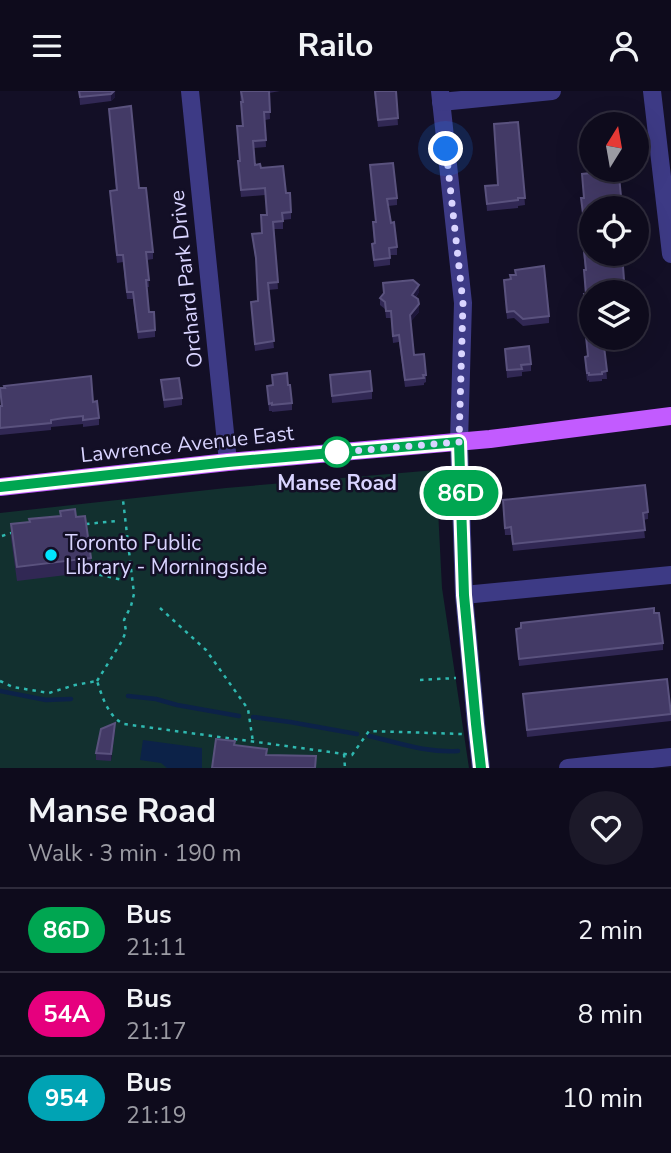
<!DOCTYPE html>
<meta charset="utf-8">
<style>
:root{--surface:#0e0b1c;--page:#1c1929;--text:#f1f3f6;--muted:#9b9ba3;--line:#2e2b3b}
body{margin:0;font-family:"Nunito Sans",sans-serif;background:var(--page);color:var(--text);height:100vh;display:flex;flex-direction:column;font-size:26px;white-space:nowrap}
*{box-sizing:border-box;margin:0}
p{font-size:23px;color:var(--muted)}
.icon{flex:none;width:38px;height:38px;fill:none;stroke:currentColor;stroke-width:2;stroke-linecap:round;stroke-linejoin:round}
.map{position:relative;height:677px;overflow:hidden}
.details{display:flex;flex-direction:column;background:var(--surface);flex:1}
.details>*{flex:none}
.badge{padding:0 14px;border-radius:23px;font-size:24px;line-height:46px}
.needle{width:46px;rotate:11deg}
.tools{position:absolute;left:579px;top:21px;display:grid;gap:14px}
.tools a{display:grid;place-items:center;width:70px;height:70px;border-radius:50%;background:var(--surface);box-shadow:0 7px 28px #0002,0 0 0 2px var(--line);font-size:35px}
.you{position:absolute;width:35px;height:35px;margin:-18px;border:5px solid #fff;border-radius:50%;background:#1a73e8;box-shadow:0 0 0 10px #1a73e833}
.map>.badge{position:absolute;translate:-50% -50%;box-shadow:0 0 0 4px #fff}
.round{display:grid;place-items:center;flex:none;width:74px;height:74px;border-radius:37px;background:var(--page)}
.headline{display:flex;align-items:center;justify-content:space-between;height:119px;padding:0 28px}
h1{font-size:33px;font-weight:700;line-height:52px}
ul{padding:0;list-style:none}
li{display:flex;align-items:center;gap:21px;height:84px;padding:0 28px;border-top:2px solid var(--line)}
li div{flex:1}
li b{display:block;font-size:26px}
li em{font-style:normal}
li .badge{min-width:77px;font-weight:700;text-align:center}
header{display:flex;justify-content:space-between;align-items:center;height:91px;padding:0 28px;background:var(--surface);font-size:32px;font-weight:700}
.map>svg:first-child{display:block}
</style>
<header><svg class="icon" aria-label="menu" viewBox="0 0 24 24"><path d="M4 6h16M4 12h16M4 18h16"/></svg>Railo<svg class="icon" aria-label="person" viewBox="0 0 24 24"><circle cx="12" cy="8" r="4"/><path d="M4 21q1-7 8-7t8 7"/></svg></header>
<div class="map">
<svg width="671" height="677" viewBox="0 0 671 677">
<rect width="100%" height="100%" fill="#130f26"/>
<!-- park -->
<polygon fill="#12302f" points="436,379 442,497 469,677 0,677 0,422 226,397"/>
<!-- water -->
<polygon fill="#0c2248" points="143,649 202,657 202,677 167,677 161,672 140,669"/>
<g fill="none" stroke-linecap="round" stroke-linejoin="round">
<!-- stream -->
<g stroke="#0c2248" stroke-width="4.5">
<polyline points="0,600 46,609 71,608"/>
<polyline points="128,605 156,608 177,614 239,625"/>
<polyline points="253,626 290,631 357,643"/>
<path d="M369 645C399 652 427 662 458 660"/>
</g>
<!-- path -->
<g stroke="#2fb8b0" stroke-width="2.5" stroke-dasharray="3.5 5" stroke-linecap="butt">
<polyline points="86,433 117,430"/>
<polyline points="2,445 14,441"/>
<polyline points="91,482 123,489"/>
<polyline points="160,517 206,559 248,618 253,651"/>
<polyline points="420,589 456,587"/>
<path d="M0 590 13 596 49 602 75 594 97 590C102 605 108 626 124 633L352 664 369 640 462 643"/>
<polyline points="97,590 122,550 126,540 124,529 131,515 134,503 123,409"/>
<polyline points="344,663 345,677"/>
</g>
<!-- minor -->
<g stroke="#3d3a85" stroke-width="18">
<polyline points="190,0 228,371"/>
<polyline points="440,0 463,212 459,351 464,504 476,633 481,677"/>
<polyline points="652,0 671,163"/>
<polyline points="441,11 552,0"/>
<polyline points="464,504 671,484"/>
<polyline points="568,677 671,666"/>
</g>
<!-- major -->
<polyline stroke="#c25bff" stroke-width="18" points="0,396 228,371 490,348 671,325"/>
</g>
<!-- wall -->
<g fill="#312854">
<polygon points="79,0 115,0 115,6 111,10 80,14"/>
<polygon points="240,0 280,0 269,2 270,28 265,29 266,56 254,57 255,74 261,77 286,102 291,121 291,128 283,129 283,138 274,138 278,198 268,199 274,257 255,260 251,211 258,210 256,174 252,143 262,142 261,124 267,124 265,104 241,106 238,77 238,70 239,70 237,42 237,35 242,35"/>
<polygon points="374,0 396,0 398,34 378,36"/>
<polygon points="109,18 139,97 153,161 153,168 147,169 149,196 146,196 149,221 155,239 155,246 138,248 133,208 127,208 123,171 117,172 110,107 110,100 116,99"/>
<polygon points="370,74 397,107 397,114 388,115 391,132 397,156 397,164 390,164 390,174 374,176 372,153 374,152 373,131 376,131"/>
<polygon points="600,79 614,79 615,86 621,99 622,117 592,117 592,247 616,247 616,250 604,251 607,288 602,288 602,290 589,291 589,289 587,290 585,273 585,266 588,266 584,234 584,226 586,226 584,210 584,203 585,203 584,179 585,179 581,138 581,131 583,130 581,107 584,107 582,83 601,81"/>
<polygon points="523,80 523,87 525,114 518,115 518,117 487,120 485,95 498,94"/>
<polygon points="504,189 549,225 549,232 523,235 514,227 507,228"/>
<polygon points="383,192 419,201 416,206 419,221 411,230 414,264 426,284 426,291 424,292 424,294 405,296 399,251 393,252 391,227 386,227 385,218 380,214 380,207 383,203"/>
<polygon points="505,258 531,273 531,280 522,281 522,285 507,287"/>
<polygon points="272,284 288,294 292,312 292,319 272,321 272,320 269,320 267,295 272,294"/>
<polygon points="330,284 372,300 372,308 332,312"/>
<polygon points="161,289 182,307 182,314 164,317"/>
<polygon points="0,297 93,311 99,327 99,334 83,336 83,333 51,336 51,339 0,344 0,315 1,315"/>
<polygon points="503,409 648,421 648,428 643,429 645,447 513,460 511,444 505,444"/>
<polygon points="60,420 76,426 91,467 91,481 17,490 11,447 11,433 29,431 60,425"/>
<polygon points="654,522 663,552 663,559 519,575 516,538"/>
<polygon points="523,603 671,623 671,630 527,646"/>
<polygon points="115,639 111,670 96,669 96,662"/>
</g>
<!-- shaded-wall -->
<g fill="#1d163a">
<polygon points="114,0 115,0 115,6 111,10 111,3"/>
<polygon points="419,194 419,201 412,211 412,204"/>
<polygon points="419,213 419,221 410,231 410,224"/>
<polygon points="115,632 115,639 111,670 111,663"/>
</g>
<!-- building -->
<g fill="#433a66" stroke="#5a527e" stroke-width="2">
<polygon points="79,0 114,0 111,3 80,6"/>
<polygon points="241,0 269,0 270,21 264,21 266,49 253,50 255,74 260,73 261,77 283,75 286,102 290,102 291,121 282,122 283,130 273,131 278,191 268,192 274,250 255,253 251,211 258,210 256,167 252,143 262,142 261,124 267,124 265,97 241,99 238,70 240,70 237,35 243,35 241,11 243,11"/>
<polygon points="375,0 396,0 398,27 378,29"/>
<polygon points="131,15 139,97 146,97 153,161 146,161 149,189 146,189 149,221 154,221 155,239 138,241 133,201 127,201 123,164 117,164 110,100 117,99 109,18"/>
<polygon points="615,29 616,33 596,33 596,31"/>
<polygon points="518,31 525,107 518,107 518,109 487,113 485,95 498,94 494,33"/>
<polygon points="393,72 397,107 387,108 391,132 394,131 397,156 389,157 390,167 374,169 372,153 375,152 373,131 376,131 370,74"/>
<polygon points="601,79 614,79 615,86 619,85 622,116 592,117 592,163 622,163 625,201 592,201 592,247 603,247 607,280 602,281 602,283 589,284 589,282 587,282 585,266 588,265 584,226 587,226 584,203 586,203 584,179 586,179 581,131 584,130 581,107 584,107 582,83 601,81"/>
<polygon points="544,175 549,225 523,228 514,220 507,221 504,189 511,188 510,184 516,184 515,179"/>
<polygon points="413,189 419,194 412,204 418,208 419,213 410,224 414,264 424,263 426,284 423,284 424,287 405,289 399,244 393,245 391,220 386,220 385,211 380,207 384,202 383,192"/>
<polygon points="529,255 531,273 521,274 522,278 507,279 505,258"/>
<polygon points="370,280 372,300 332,305 330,284"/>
<polygon points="287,282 288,294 290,294 292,312 272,314 272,312 269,313 267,295 273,294 272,284"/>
<polygon points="91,285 93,311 97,310 99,327 83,329 83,325 64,327 51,329 51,332 0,337 0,315 2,315 0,297 5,297 4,295"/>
<polygon points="179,287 182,307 164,309 161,289"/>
<polygon points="645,394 648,421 643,422 645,439 513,453 511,436 505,437 503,409"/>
<polygon points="75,418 76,426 85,425 91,467 17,476 11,433 30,431 29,428 61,425 60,420"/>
<polygon points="654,517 654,522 659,522 663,552 519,568 516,538 521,537 521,532"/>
<polygon points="667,588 671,623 527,639 523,603"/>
<polygon points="115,632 111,663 96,662 101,638"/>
<polygon points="216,648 235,650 234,654 267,658 266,664 316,665 315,677 212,677"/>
</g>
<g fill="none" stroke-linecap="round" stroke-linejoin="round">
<!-- line casing -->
<g stroke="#fff" stroke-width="16">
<polyline id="line" points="0,396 228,371 459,351 464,504 476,633 481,677"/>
</g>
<!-- line -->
<use href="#line" stroke="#00a651" stroke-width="10"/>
<!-- walk -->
<polyline stroke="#d9d4ff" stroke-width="7" stroke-dasharray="0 12.6" points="337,361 329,362 459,351 463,212 446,58"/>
</g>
<!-- markers -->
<circle fill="#fff" stroke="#00a651" stroke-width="3.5" cx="337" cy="361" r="14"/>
<circle fill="#00e5ff" stroke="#130f26" stroke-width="2.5" cx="51" cy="464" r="7"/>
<g text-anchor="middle" stroke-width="5" stroke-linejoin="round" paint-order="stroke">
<!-- street labels -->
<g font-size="21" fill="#d9d4ff" stroke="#130f26">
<text transform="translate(186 188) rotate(-96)" y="7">Orchard Park Drive</text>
<text transform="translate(187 353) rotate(-6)" y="7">Lawrence Avenue East</text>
</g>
<!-- stop labels -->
<g font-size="21" font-weight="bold" fill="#d9d4ff" stroke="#130f26">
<text x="337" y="399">Manse Road</text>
</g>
<!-- poi labels -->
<g font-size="21" fill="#d9d4ff" stroke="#130f26" text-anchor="start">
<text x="65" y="459">Toronto Public<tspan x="65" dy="24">Library - Morningside</tspan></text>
</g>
</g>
</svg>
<div class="tools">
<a><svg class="needle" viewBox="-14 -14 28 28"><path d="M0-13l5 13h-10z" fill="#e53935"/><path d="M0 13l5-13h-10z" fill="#9b9ba3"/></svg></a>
<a><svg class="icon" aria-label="locate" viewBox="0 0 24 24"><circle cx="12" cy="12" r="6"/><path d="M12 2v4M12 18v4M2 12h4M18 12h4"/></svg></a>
<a><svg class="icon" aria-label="layers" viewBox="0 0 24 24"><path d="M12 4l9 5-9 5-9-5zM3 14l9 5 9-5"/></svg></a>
</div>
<div class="you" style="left:446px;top:58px"></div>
<b class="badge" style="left:461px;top:402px;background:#00a651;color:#fff">86D</b>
</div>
<section class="details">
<div class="headline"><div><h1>Manse Road</h1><p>Walk · 3 min · 190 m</p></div><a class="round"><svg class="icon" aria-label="heart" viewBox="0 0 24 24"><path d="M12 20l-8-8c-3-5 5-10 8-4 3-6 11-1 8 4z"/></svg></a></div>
<ul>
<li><span class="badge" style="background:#00a651;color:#fff">86D</span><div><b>Bus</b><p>21:11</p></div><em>2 min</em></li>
<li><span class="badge" style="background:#e6007e;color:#fff">54A</span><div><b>Bus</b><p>21:17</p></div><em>8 min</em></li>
<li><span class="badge" style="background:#00a3b4;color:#fff">954</span><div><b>Bus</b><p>21:19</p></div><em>10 min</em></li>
</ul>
</section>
